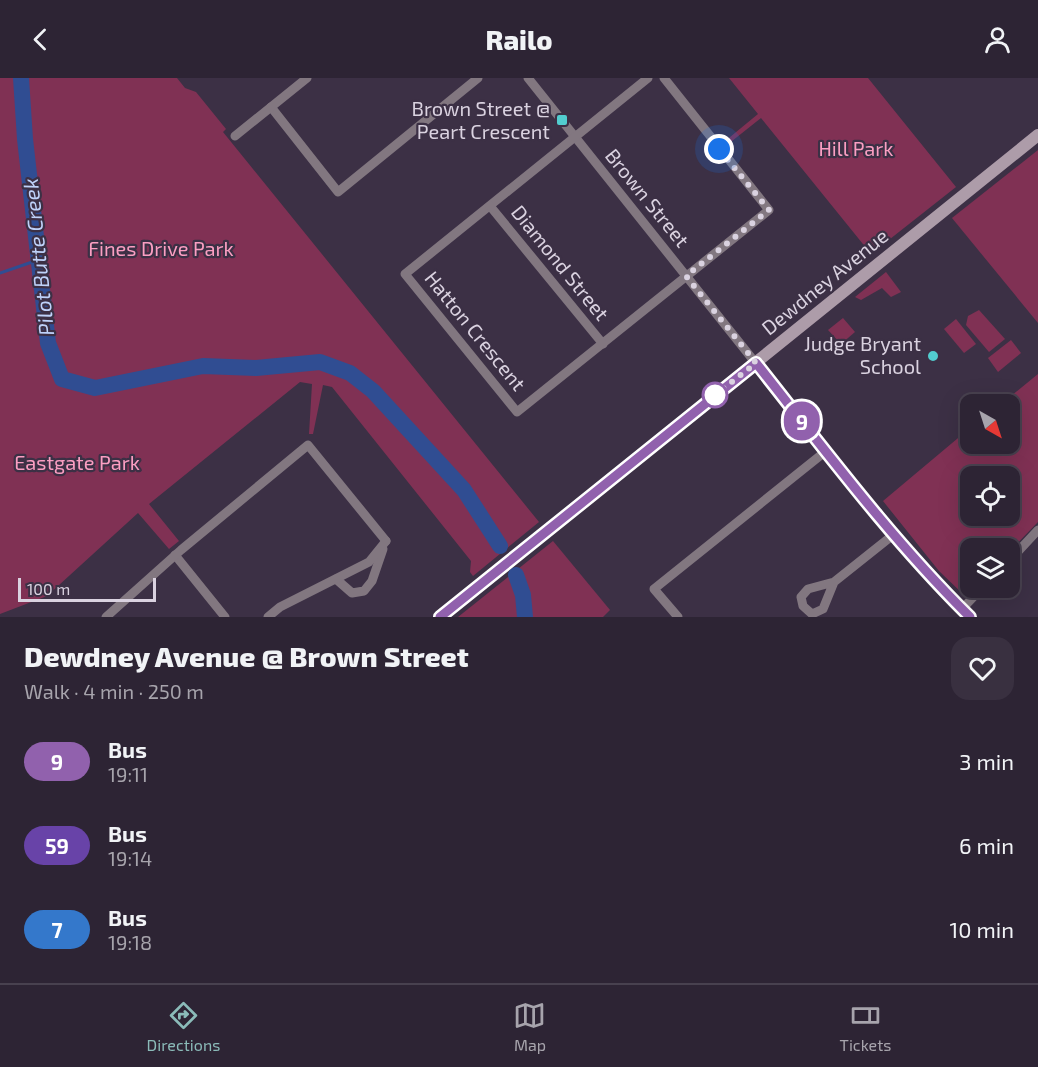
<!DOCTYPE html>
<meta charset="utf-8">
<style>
:root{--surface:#2d2434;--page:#393040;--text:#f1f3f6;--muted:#a7a4ac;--line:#48414f;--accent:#8bbbb9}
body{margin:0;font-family:"Exo 2",sans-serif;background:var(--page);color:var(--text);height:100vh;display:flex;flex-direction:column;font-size:22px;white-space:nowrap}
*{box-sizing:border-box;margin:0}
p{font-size:20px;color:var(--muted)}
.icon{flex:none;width:33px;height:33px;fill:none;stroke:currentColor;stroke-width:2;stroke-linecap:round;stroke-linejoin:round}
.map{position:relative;height:539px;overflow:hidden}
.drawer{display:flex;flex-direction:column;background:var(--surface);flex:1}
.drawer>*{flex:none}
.badge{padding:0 12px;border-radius:20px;font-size:21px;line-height:39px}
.needle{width:39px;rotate:141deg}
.controls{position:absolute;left:960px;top:316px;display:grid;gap:12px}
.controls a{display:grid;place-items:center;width:60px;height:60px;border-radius:12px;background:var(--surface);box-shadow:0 6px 24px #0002,0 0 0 2px var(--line);font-size:30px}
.scale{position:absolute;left:18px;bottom:15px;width:138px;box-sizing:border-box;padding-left:6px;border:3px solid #dad2e0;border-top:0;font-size:16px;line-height:21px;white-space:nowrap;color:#dad2e0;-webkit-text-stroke:4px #3c3045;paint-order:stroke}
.you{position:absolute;width:30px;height:30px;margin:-15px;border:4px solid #fff;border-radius:50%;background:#1a73e8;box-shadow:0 0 0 9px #1a73e833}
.map>.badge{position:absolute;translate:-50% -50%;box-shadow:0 0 0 3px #fff}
.round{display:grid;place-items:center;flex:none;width:63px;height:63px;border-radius:18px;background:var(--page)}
.overview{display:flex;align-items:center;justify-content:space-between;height:102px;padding:0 24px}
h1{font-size:28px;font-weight:800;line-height:45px}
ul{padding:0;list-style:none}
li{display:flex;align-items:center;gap:18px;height:84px;padding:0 24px}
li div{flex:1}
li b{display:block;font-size:22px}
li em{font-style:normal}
li .badge{min-width:66px;font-weight:700;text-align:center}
header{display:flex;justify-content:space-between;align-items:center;height:78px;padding:0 24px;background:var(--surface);font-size:27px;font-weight:800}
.tabs{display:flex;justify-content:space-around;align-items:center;height:84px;border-top:2px solid var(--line);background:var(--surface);font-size:16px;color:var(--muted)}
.tabs a{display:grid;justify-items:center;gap:3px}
.tabs .on{color:var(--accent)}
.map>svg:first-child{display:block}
</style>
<header><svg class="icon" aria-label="back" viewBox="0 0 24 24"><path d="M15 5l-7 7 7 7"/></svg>Railo<svg class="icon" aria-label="person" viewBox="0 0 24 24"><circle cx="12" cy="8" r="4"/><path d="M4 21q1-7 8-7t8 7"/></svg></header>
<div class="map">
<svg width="1038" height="539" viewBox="0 0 1038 539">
<rect width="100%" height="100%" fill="#3c3045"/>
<!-- green -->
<g fill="#803154" fill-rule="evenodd">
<polygon points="0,0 177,0 185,10 196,14 226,51 223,54 539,444 473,498 470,494 471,483 332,309 323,307 313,356 309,356 312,306 300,304 149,426 179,463 169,471 138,435 47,518 0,536"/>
<polygon points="729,0 868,0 956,109 871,176 761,40 727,67 724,64 758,36"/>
<polygon points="1038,72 1038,245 952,140"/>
<polygon points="886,194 901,214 891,219 882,210 861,222 855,219"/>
<polygon points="979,232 1005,261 989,274 966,247 968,238"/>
<polygon points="843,240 855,254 841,266 828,252"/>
<polygon points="956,241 976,266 964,275 944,251"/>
<polygon points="1011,262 1021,275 998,294 988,280"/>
<path d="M1038 296V444L1010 473V471H970V510H973L965 518 939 493 883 423 970 350V366H1010V327H1000ZM970 399H1010V438H970Z"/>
<polygon points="553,463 610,532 603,539 458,539"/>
</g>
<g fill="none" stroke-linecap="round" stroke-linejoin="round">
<!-- stream -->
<g stroke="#304d92" stroke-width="3">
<polyline points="0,195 38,182"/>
<polyline points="313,285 317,290"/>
</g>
<!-- river -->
<g stroke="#304d92" stroke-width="16">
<polyline points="21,0 25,61 48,265 62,301 95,310 203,288 256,290 320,284 350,295 373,313 464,412 500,468"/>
<polyline points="516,497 523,517 525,539"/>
</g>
<!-- street -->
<g stroke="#827780" stroke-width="9">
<polyline points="528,0 893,457 929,499 970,539"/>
<polyline points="648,0 405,196 517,334 769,132 664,0"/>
<polyline points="271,29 338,114 478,0"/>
<polyline points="235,58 307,0"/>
<polyline points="490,128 603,266"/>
<polyline points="175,477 225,539"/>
<polyline points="1010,482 1038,452"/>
<polyline points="336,501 352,515 364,513 372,503 383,471"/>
<polyline points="834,504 823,531 812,536 803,528 801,519 808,511 834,504 893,457"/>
<polyline points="962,531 982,510"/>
<polyline points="106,539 181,472 308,367 386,463"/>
<polyline points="268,539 280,529 369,484 386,463"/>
<polyline points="678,539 654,511 826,373"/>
</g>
<!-- secondary -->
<polyline stroke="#ad9ca9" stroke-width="12" points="440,539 1038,57"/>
</g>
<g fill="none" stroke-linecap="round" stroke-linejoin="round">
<!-- line casing -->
<g stroke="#fff" stroke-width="14">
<path id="line" d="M440 539 756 285C825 372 891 461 970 539"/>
</g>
<!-- line -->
<use href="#line" stroke="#9161ad" stroke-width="9"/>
<!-- walk -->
<polyline stroke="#dad2e0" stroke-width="6" stroke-dasharray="0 10.8" points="715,317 756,285 686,198 769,132 719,71"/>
</g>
<!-- markers -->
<g fill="#52cdcf" stroke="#3c3045" stroke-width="2">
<rect x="556" y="36" width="12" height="12" rx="3"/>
<circle cx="933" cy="278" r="6"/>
</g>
<circle fill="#fff" stroke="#9161ad" stroke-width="3" cx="715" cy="317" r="12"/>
<g text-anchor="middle" stroke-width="4.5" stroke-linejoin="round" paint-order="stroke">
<!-- poi labels -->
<g font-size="20" fill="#dad2e0" stroke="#3c3045" text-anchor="end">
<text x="550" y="38">Brown Street @<tspan x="550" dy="23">Peart Crescent</tspan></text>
<text x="921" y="273">Judge Bryant<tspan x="921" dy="23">School</tspan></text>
</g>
<!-- park labels -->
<g font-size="20" fill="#fb9ec2" stroke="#3c3045">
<text x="856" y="78">Hill Park</text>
<text x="161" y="178">Fines Drive Park</text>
<text x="77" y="392">Eastgate Park</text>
</g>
<!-- street labels -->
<g font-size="20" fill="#dad2e0" stroke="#3c3045">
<text transform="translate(647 120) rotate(51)" y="7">Brown Street</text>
<text transform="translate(560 185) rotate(51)" y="7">Diamond Street</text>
<text transform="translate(825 204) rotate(-39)" y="7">Dewdney Avenue</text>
<text transform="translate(475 253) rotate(51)" y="7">Hatton Crescent</text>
</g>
<!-- water labels -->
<g font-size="21" font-style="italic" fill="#bfd2fa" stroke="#3c3045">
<text transform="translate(39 179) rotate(-96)" y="7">Pilot Butte Creek</text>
</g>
</g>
</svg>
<div class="controls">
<a><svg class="needle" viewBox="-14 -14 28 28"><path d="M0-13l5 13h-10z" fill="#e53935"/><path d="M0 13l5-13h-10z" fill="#a7a4ac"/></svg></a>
<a><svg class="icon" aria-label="locate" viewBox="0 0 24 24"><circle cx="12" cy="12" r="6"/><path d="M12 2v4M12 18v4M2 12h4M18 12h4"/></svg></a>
<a><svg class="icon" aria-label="layers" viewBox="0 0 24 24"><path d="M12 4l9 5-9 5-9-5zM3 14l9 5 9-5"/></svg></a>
</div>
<div class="scale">100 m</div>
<div class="you" style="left:719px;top:71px"></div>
<b class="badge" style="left:802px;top:343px;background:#9161ad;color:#fff">9</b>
</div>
<section class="drawer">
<div class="overview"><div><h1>Dewdney Avenue @ Brown Street</h1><p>Walk · 4 min · 250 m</p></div><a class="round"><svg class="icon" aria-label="heart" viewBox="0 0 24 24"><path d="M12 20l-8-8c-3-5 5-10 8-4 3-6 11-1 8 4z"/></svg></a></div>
<ul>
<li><span class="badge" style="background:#9161ad;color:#fff">9</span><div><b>Bus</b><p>19:11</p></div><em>3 min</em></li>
<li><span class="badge" style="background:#6843a8;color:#fff">59</span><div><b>Bus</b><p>19:14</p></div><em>6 min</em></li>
<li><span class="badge" style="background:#3478cb;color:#fff">7</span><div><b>Bus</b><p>19:18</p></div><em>10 min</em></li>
</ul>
</section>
<nav class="tabs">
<a class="on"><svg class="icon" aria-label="directions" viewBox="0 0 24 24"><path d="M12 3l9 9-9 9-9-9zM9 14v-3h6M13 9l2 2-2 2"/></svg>Directions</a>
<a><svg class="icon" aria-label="map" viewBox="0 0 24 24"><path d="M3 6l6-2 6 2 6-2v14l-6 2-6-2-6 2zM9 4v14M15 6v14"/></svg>Map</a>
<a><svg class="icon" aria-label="tickets" viewBox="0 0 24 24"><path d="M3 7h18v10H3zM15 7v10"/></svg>Tickets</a>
</nav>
